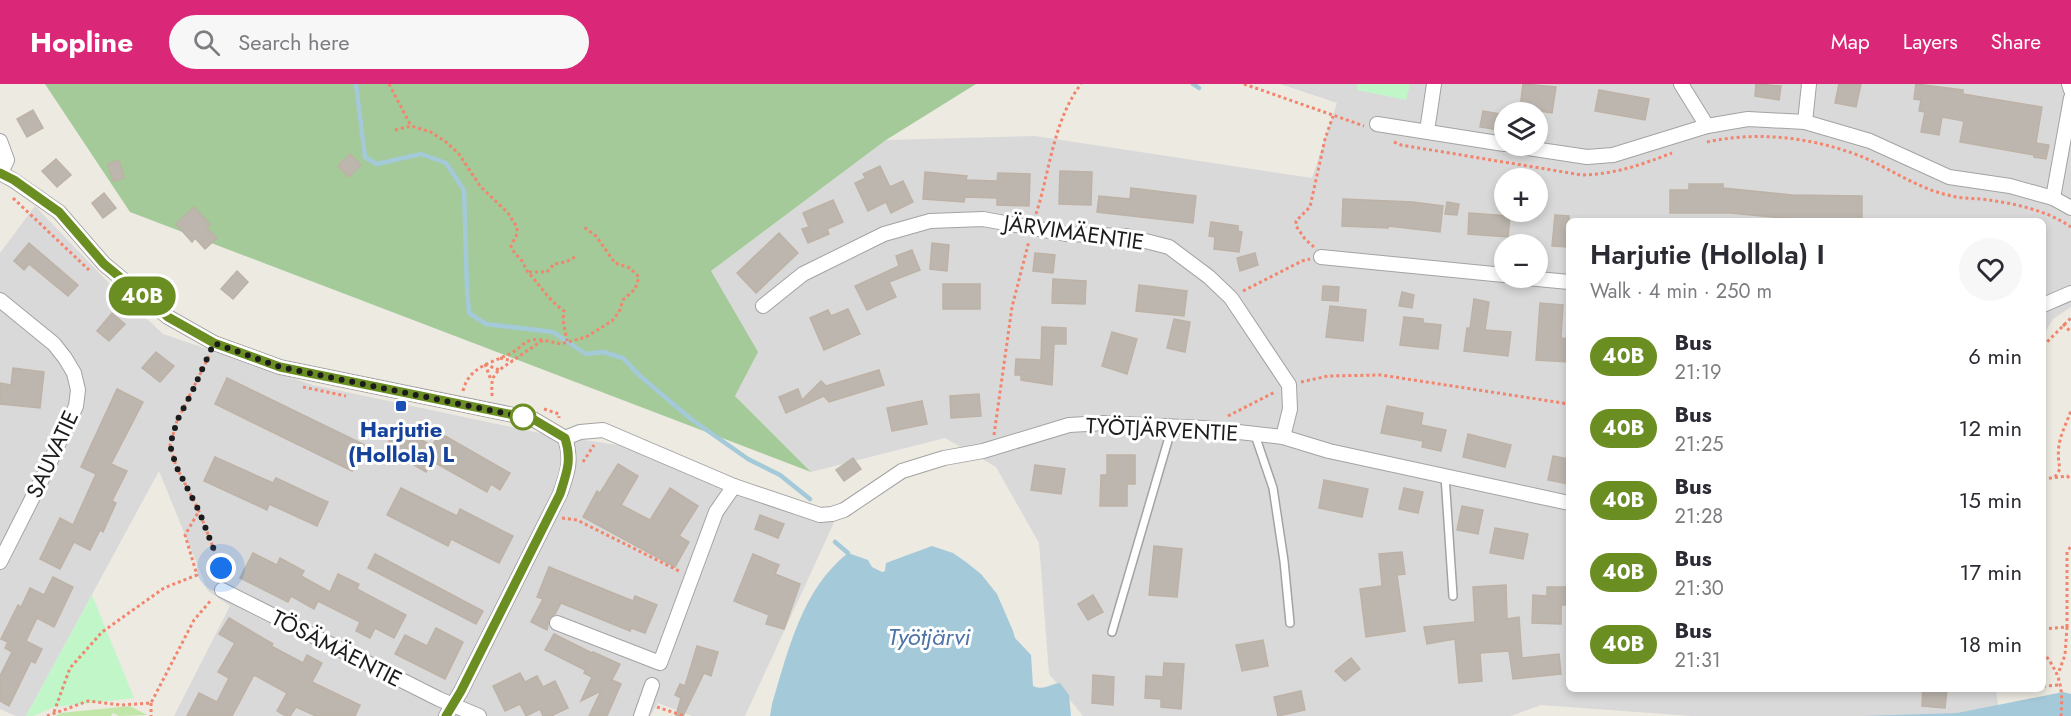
<!DOCTYPE html>
<meta charset="utf-8">
<style>
:root{--surface:#fff;--page:#f7f7f7;--text:#2b2b33;--muted:#7c7c81;--accent:#db2777}
body{margin:0;font-family:Jost,sans-serif;background:var(--page);color:var(--text);height:100vh;display:flex;flex-direction:column;font-size:22px;white-space:nowrap}
*{box-sizing:border-box;margin:0}
p{font-size:20px;color:var(--muted)}
.icon{flex:none;width:33px;height:33px;fill:none;stroke:currentColor;stroke-width:2;stroke-linecap:round;stroke-linejoin:round}
.map{position:relative;flex:1;overflow:hidden}
.sheet{position:absolute;left:1566px;top:134px;width:480px;height:474px;display:flex;flex-direction:column;background:var(--surface);border-radius:9px;box-shadow:0 3px 9px #0003}
.sheet>*{flex:none}
.badge{padding:0 12px;border-radius:20px;font-size:21px;line-height:39px}
.fabs{position:absolute;left:1494px;top:18px;display:grid;gap:12px}
.fabs a{display:grid;place-items:center;width:54px;height:54px;border-radius:50%;background:var(--surface);box-shadow:0 3px 9px #0003;font-size:30px}
.you{position:absolute;width:30px;height:30px;margin:-15px;border:4px solid #fff;border-radius:50%;background:#1a73e8;box-shadow:0 0 0 9px #1a73e833}
.map>.badge{position:absolute;translate:-50% -50%;box-shadow:0 0 0 3px #fff}
.round{display:grid;place-items:center;flex:none;width:63px;height:63px;border-radius:32px;background:var(--page)}
.overview{display:flex;align-items:center;justify-content:space-between;height:102px;padding:0 24px}
h1{font-size:28px;font-weight:600;line-height:45px}
ul{padding:0;list-style:none}
li{display:flex;align-items:center;gap:18px;height:72px;padding:0 24px}
li div{flex:1}
li b{display:block;font-size:22px}
li em{font-style:normal}
li .badge{min-width:66px;font-weight:700;text-align:center}
header{display:flex;align-items:center;gap:36px;box-sizing:border-box;height:84px;padding:0 30px;background:var(--accent);color:#fff}
header strong{font-size:28px}
nav{display:flex;gap:33px;margin-inline-start:auto;font-size:21px}
.search{width:420px;height:54px;background:var(--page);display:flex;align-items:center;gap:15px;box-sizing:border-box;padding:0 21px;border-radius:33px;color:var(--muted);font-size:22px}
.map>svg:first-child{display:block}
</style>
<header>
<strong>Hopline</strong>
<div class="search"><svg class="icon" aria-label="search" viewBox="0 0 24 24"><circle cx="10" cy="10" r="6"/><path d="M15 15l6 6"/></svg>Search here</div>
<nav><a>Map</a><a>Layers</a><a>Share</a></nav>
</header>
<div class="map">
<svg width="2071" height="632" viewBox="0 0 2071 632">
<rect width="100%" height="100%" fill="#edeae2"/>
<!-- residential -->
<g fill="#dad9d9" fill-rule="evenodd">
<path d="M1280 0H2071V223L2053 235 2043 252V136H1569V604L1996 605 1999 629 1963 632H1692L1541 621 1511 632H1083L1049 590 1039 459 996 383 945 354 811 388 735 312 711 187 886 56 1035 52 1312 94 1337 19ZM1504 28H1538V62H1504ZM1504 94H1538V128H1504ZM1504 160H1538V194H1504Z"/>
<polygon points="35,122 104,194 163,250 313,301 544,350 624,362 838,430 745,632 692,632 658,619 650,632 174,632 230,522 208,507 159,387 26,632 16,632 0,625 0,169"/>
</g>
<!-- grass -->
<polygon fill="#c2e5a9" points="130,622 147,631 119,632 113,629 111,632 55,632 61,629"/>
<!-- forest -->
<polygon fill="#a3ca98" points="45,0 976,0 886,56 711,187 758,268 735,312 811,388 130,128"/>
<!-- park -->
<g fill="#c0f6c8">
<polygon points="1357,0 1410,0 1406,16 1357,6"/>
<polygon points="92,511 134,614 54,623 33,632 26,632"/>
</g>
<!-- water -->
<g fill="#a4c9d9">
<path d="M932 462 953 469 966 478 981 490 997 510 1013 547 1015 554 1031 571 1033 602C1043 607 1050 600 1060 599L1069 611 1071 632H770L772 620C788 567 802 505 848 469L868 476 872 483 882 488 885 487 886 479Z"/>
<polygon points="2063,608 2071,610 2071,632 1861,632 1957,629"/>
</g>
<g fill="none" stroke-linecap="round" stroke-linejoin="round">
<!-- stream -->
<g stroke="#a4c9d9" stroke-width="4.5">
<polyline points="356,0 365,73 377,80 421,70 446,79 464,106 467,204 469,229 486,240 553,248 586,270 603,268 623,274 639,291 691,335 748,375 780,391 810,415"/>
<polyline points="1193,0 1199,4"/>
<polyline points="835,458 848,469"/>
</g>
</g>
<!-- building -->
<g fill="#bdb6af" stroke="#bdb2a5" stroke-width="1.5">
<polygon points="1523,0 1556,3 1552,29 1520,24"/>
<polygon points="1756,0 1781,2 1779,16 1755,12"/>
<polygon points="1839,0 1861,0 1856,23 1835,19"/>
<polygon points="1916,0 1963,6 1963,10 2042,23 2036,59 2049,61 2046,75 2034,73 2034,71 1960,58 1964,37 1942,33 1939,51 1921,48 1925,28 1919,27 1921,16 1914,15"/>
<polygon points="1599,6 1649,15 1645,36 1595,27"/>
<polygon points="33,26 43,44 27,53 17,35"/>
<polygon points="1483,27 1501,30 1498,46 1480,43"/>
<polygon points="350,70 361,81 349,93 338,82"/>
<polygon points="56,75 71,91 57,103 42,87"/>
<polygon points="119,76 124,94 113,97 108,80"/>
<polygon points="880,82 890,103 903,97 913,118 891,129 886,118 868,127 855,99 866,94 863,90"/>
<polygon points="1060,87 1092,88 1091,121 1059,120"/>
<polygon points="925,88 967,92 966,96 997,97 998,89 1030,90 1029,122 997,121 997,114 965,113 964,118 923,115"/>
<polygon points="1689,100 1723,100 1723,104 1792,111 1862,112 1862,136 1805,136 1730,129 1670,129 1670,106 1689,106"/>
<polygon points="1131,104 1196,112 1193,139 1097,128 1099,112 1130,115"/>
<polygon points="104,109 116,124 103,134 92,119"/>
<polygon points="1343,115 1413,118 1443,122 1440,148 1388,142 1388,144 1342,142"/>
<polygon points="833,116 843,138 827,145 829,150 808,159 802,145 809,143 803,129"/>
<polygon points="1447,118 1459,120 1457,131 1445,130"/>
<polygon points="194,123 210,140 207,144 217,154 205,165 195,154 192,158 176,140"/>
<polygon points="1469,129 1510,132 1508,153 1468,150"/>
<polygon points="1555,131 1569,132 1569,163 1552,162"/>
<polygon points="1211,138 1238,142 1238,147 1242,148 1239,168 1214,165 1215,153 1209,152"/>
<polygon points="779,149 798,169 756,209 737,189"/>
<polygon points="29,159 78,201 68,212 29,180 24,186 14,177"/>
<polygon points="932,159 949,161 947,187 930,185"/>
<polygon points="912,166 920,186 889,198 896,213 867,226 855,202 899,182 896,172"/>
<polygon points="1035,169 1055,171 1053,189 1033,187"/>
<polygon points="1255,169 1258,181 1240,187 1237,174"/>
<polygon points="237,187 248,198 233,215 221,205"/>
<polygon points="1053,195 1086,197 1085,220 1052,219"/>
<rect x="943" y="200" width="37" height="25"/>
<polygon points="1139,201 1187,207 1184,232 1136,227"/>
<polygon points="1323,202 1339,203 1338,217 1322,216"/>
<polygon points="1402,208 1414,211 1412,224 1399,222"/>
<polygon points="1474,215 1489,218 1485,246 1511,248 1508,272 1464,267 1467,244 1470,244"/>
<polygon points="1540,219 1563,221 1561,254 1569,255 1569,278 1536,276"/>
<polygon points="1330,222 1366,226 1363,257 1326,253"/>
<polygon points="848,225 860,250 824,266 810,234 828,226 831,232"/>
<polygon points="112,229 125,240 109,257 97,247"/>
<polygon points="1404,233 1423,235 1423,239 1441,241 1438,265 1400,261"/>
<polygon points="1174,235 1190,238 1185,268 1167,264"/>
<polygon points="1042,243 1066,244 1066,260 1054,260 1052,301 1021,296 1021,291 1015,291 1016,275 1041,276"/>
<polygon points="1112,248 1137,255 1127,290 1102,282"/>
<polygon points="156,268 174,282 160,298 142,284"/>
<polygon points="13,284 44,288 40,324 0,320 0,299 11,301"/>
<polygon points="879,286 884,301 829,318 824,312 786,329 779,313 798,305 802,316 821,297 826,302"/>
<polygon points="227,294 365,361 352,387 215,320"/>
<polygon points="117,305 143,318 111,380 127,387 112,417 116,419 103,448 100,446 90,466 74,458 60,485 40,475 60,434 73,441 96,390 81,383"/>
<polygon points="979,310 981,332 951,334 950,312"/>
<polygon points="922,317 927,340 892,347 887,324"/>
<polygon points="1387,322 1423,329 1421,341 1446,346 1441,367 1422,363 1423,357 1381,349"/>
<polygon points="398,342 432,362 440,349 510,389 500,406 491,400 487,408 432,377 426,388 385,364"/>
<polygon points="1468,350 1511,361 1505,383 1463,373"/>
<polygon points="1107,371 1135,371 1135,400 1127,400 1127,422 1100,422 1101,391 1107,391"/>
<polygon points="1553,372 1569,375 1569,400 1548,396"/>
<polygon points="215,373 273,399 276,394 328,418 317,442 269,420 267,426 204,397"/>
<polygon points="853,374 861,385 844,397 836,386"/>
<polygon points="618,380 638,392 621,421 650,436 670,404 698,422 679,452 689,458 675,483 583,433 597,407 600,409"/>
<polygon points="1035,381 1065,385 1061,410 1031,406"/>
<polygon points="1324,396 1368,405 1362,433 1319,424"/>
<polygon points="401,404 457,432 460,425 513,452 499,479 451,455 448,462 387,431"/>
<polygon points="1404,404 1423,408 1418,429 1399,425"/>
<polygon points="1462,422 1483,426 1478,450 1457,446"/>
<polygon points="760,431 784,440 778,454 755,445"/>
<polygon points="1495,444 1528,450 1523,475 1490,469"/>
<polygon points="1154,462 1182,465 1177,513 1149,511"/>
<polygon points="1402,468 1405,490 1397,491 1405,547 1366,553 1360,505 1382,502 1379,470"/>
<polygon points="253,469 277,481 280,474 304,487 301,492 330,508 338,490 359,500 357,505 406,531 394,554 375,544 370,554 356,547 360,538 318,517 314,525 291,512 288,518 240,494"/>
<polygon points="375,470 483,527 476,540 368,484"/>
<polygon points="753,470 779,481 775,490 800,500 784,545 766,540 769,531 734,517"/>
<polygon points="549,483 633,517 635,512 657,521 645,549 631,544 630,547 561,519 555,530 549,535 547,546 531,538 543,515 537,513"/>
<polygon points="53,493 73,503 54,543 37,534 26,557 42,565 35,579 31,577 9,622 0,617 0,592 12,568 5,564 8,558 1,555 18,521 21,523 30,504 44,511"/>
<polygon points="1506,501 1507,535 1519,533 1522,574 1559,570 1561,590 1513,595 1509,567 1480,569 1482,597 1459,599 1455,555 1427,560 1424,543 1475,538 1473,503"/>
<polygon points="1547,503 1569,503 1569,521 1561,521 1561,540 1532,539 1533,511 1547,512"/>
<polygon points="1093,511 1103,528 1088,536 1078,520"/>
<polygon points="229,534 273,560 271,562 303,579 307,571 322,579 312,598 360,621 355,632 316,632 296,623 290,632 286,632 277,627 287,609 254,591 232,632 187,632 199,609 217,618 229,594 218,588 235,559 219,550"/>
<polygon points="436,544 463,558 445,595 395,570 405,551 427,562"/>
<polygon points="554,550 592,569 593,568 620,580 612,596 621,600 607,632 589,632 601,607 581,617 592,593 584,589 585,586 545,566"/>
<polygon points="1263,556 1268,582 1242,587 1236,561"/>
<polygon points="697,562 718,568 711,592 704,589 683,632 680,632 676,631 681,614 675,611 680,600 685,602"/>
<polygon points="1351,574 1360,585 1345,597 1335,587"/>
<polygon points="1164,579 1184,580 1181,625 1161,623 1161,615 1145,614 1146,592 1163,593"/>
<polygon points="520,589 525,598 537,592 543,603 555,597 568,624 551,632 543,632 540,625 526,632 520,620 505,627 493,602"/>
<polygon points="1093,591 1114,593 1113,621 1092,619"/>
<polygon points="1923,604 1947,604 1945,624 1922,622"/>
<polygon points="1301,607 1305,626 1278,632 1274,613"/>
</g>
<g fill="none" stroke-linecap="round" stroke-linejoin="round">
<!-- service casing -->
<g stroke="#a3a3a3" stroke-width="10">
<g id="service">
<polyline points="1255,351 1273,404 1284,477 1290,539"/>
<polyline points="1445,392 1453,512"/>
<polyline points="1112,548 1172,343"/>
</g>
</g>
<!-- minor casing -->
<g stroke="#a3a3a3" stroke-width="16">
<g id="minor">
<polyline points="1681,0 1707,42"/>
<polyline points="2069,0 2071,6"/>
<polyline points="1805,38 1809,0"/>
<polyline points="1377,40 1504,60"/>
<polyline points="1427,47 1434,0"/>
<polyline points="0,57 7,76 1,89"/>
<polyline points="1514,62 1587,73 1613,71 1707,42 1748,35 1805,38 1870,57 1949,93 2010,102 2053,114 2071,124"/>
<polyline points="0,89 13,96 59,128 104,180 168,233 214,259 280,283 533,335 565,354"/>
<polyline points="2053,114 2071,14"/>
<polyline points="1321,173 1504,191"/>
<polyline points="1527,194 1569,198"/>
<polyline points="0,216 54,260 65,274 74,289 78,306 76,322 43,393 0,478"/>
<polyline points="2043,221 2071,209"/>
<polyline points="763,222 803,190 884,150 930,137 983,135 1066,150 1126,152 1169,163 1209,193 1231,214 1289,301 1290,325 1283,353"/>
<polyline points="565,354 580,348 603,346 734,402 820,431 832,430 844,426 902,387 944,374 983,367 1069,341 1104,339 1203,344 1283,353 1329,367 1569,419"/>
<polyline points="222,506 439,615 479,632"/>
<polyline points="557,539 660,579 716,428 734,402"/>
<path d="M446 632 461 607 560 410C568 388 572 376 565 354"/>
<polyline points="641,632 652,601"/>
</g>
</g>
<!-- path -->
<g stroke="#f2856d" stroke-width="3" stroke-dasharray="3 3" stroke-linecap="butt">
<polyline points="389,0 411,42"/>
<polyline points="1244,0 1364,42"/>
<path d="M395 46 411 42 431 48 446 58 459 70 480 102 508 129 517 143V150L511 162C513 168 518 172 522 177 525 181 525 186 529 189 540 202 550 217 564 227L563 236 567 257"/>
<path d="M1394 58 1401 61 1582 91C1616 90 1640 81 1672 69"/>
<path d="M1707 58C1758 47 1811 53 1860 72 1890 84 1916 104 1948 111 1961 115 1975 114 1989 116 2017 120 2048 127 2071 143"/>
<polyline points="13,114 89,186"/>
<path d="M1036 130C1050 87 1053 37 1081 0"/>
<polyline points="1314,163 1305,155 1296,142 1296,137 1310,123 1325,55 1333,32"/>
<polyline points="529,188 547,188 554,180 566,178 575,173"/>
<polyline points="109,205 136,229 146,234"/>
<polyline points="1243,207 1302,177 1310,175"/>
<polyline points="2063,240 2071,248"/>
<polyline points="2043,262 2071,234"/>
<polyline points="209,272 177,337 170,361 176,382 199,427 221,484 222,492"/>
<polyline points="500,274 513,277"/>
<polyline points="485,280 491,296"/>
<polyline points="485,280 499,286"/>
<polyline points="1301,298 1328,292 1381,291 1569,320"/>
<polyline points="303,303 346,312"/>
<path d="M463 307C469 281 494 279 513 268 526 260 525 254 543 256"/>
<path d="M492 312C492 301 490 294 499 286L543 256 561 260 586 253 612 237 619 228 623 216 635 205 639 193 630 184 615 179 596 152 584 143"/>
<polyline points="544,325 559,330 559,334"/>
<polyline points="1228,332 1275,308"/>
<polyline points="994,351 1012,223 1029,157"/>
<polyline points="583,378 594,361"/>
<path d="M2055 393 2060 385C2055 360 2062 350 2071 327"/>
<polyline points="2043,395 2067,392 2071,395"/>
<polyline points="562,434 577,436 681,488"/>
<polyline points="2067,543 2067,468 2071,462"/>
<polyline points="2043,545 2067,543 2065,571 2058,590"/>
<path d="M2043 568C2061 591 2063 604 2061 632"/>
<polyline points="2043,602 2060,601"/>
<polyline points="2019,605 2020,604"/>
<polyline points="151,619 151,632"/>
<polyline points="657,623 684,632"/>
<polyline points="54,628 70,584 102,548 164,504 197,491 185,451 199,427"/>
<polyline points="47,632 88,617 121,621 151,619 194,536 212,515"/>
</g>
<!-- service -->
<use href="#service" stroke="#fff" stroke-width="7"/>
<!-- minor -->
<use href="#minor" stroke="#fff" stroke-width="14"/>
</g>
<g fill="none" stroke-linecap="round" stroke-linejoin="round">
<!-- line casing -->
<g stroke="#fff" stroke-width="14">
<path id="line" d="M0 89 14 96 59 128 104 180 168 233 214 259 280 283 533 335 565 354C572 376 567 388 560 410L461 607 446 632"/>
</g>
<!-- line -->
<use href="#line" stroke="#6b8e23" stroke-width="9"/>
<!-- walk -->
<polyline stroke="#1c1c1c" stroke-width="6" stroke-dasharray="0 10.8" points="221,484 199,427 176,382 170,361 177,337 192,308 214,259 280,283 523,333"/>
</g>
<!-- markers -->
<rect fill="#1a4fb4" stroke="#fff" stroke-width="2" x="395" y="316" width="12" height="12" rx="3"/>
<circle fill="#fff" stroke="#6b8e23" stroke-width="3" cx="523" cy="333" r="12"/>
<g text-anchor="middle" stroke-width="6" stroke-linejoin="round" paint-order="stroke">
<!-- street labels -->
<g font-size="22" fill="#1c1c1c" stroke="#fff">
<text transform="translate(1074 148) rotate(8)" y="8">JÄRVIMÄENTIE</text>
<text transform="translate(1162 345) rotate(3)" y="8">TYÖTJÄRVENTIE</text>
<text transform="translate(52 370) rotate(-65)" y="8">SAUVATIE</text>
<text transform="translate(337 564) rotate(27)" y="8">TÖSÄMÄENTIE</text>
</g>
<!-- transit labels -->
<g font-size="22" font-weight="bold" fill="#164399" stroke="#fff">
<text x="401" y="353">Harjutie<tspan x="401" dy="25">(Hollola) L</tspan></text>
</g>
<!-- water labels -->
<g font-size="24" font-style="italic" fill="#4e73a6" stroke="#fff">
<text x="929" y="561">Työtjärvi</text>
</g>
</g>
</svg>
<div class="fabs">
<a><svg class="icon" aria-label="layers" viewBox="0 0 24 24"><path d="M12 4l9 5-9 5-9-5zM3 14l9 5 9-5"/></svg></a>
<a>+</a>
<a>−</a>
</div>
<div class="you" style="left:221px;top:484px"></div>
<b class="badge" style="left:142px;top:212px;background:#6b8e23;color:#fff">40B</b>
<section class="sheet">
<div class="overview"><div><h1>Harjutie (Hollola) I</h1><p>Walk · 4 min · 250 m</p></div><a class="round"><svg class="icon" aria-label="heart" viewBox="0 0 24 24"><path d="M12 20l-8-8c-3-5 5-10 8-4 3-6 11-1 8 4z"/></svg></a></div>
<ul>
<li><span class="badge" style="background:#6b8e23;color:#fff">40B</span><div><b>Bus</b><p>21:19</p></div><em>6 min</em></li>
<li><span class="badge" style="background:#6b8e23;color:#fff">40B</span><div><b>Bus</b><p>21:25</p></div><em>12 min</em></li>
<li><span class="badge" style="background:#6b8e23;color:#fff">40B</span><div><b>Bus</b><p>21:28</p></div><em>15 min</em></li>
<li><span class="badge" style="background:#6b8e23;color:#fff">40B</span><div><b>Bus</b><p>21:30</p></div><em>17 min</em></li>
<li><span class="badge" style="background:#6b8e23;color:#fff">40B</span><div><b>Bus</b><p>21:31</p></div><em>18 min</em></li>
</ul>
</section>
</div>
